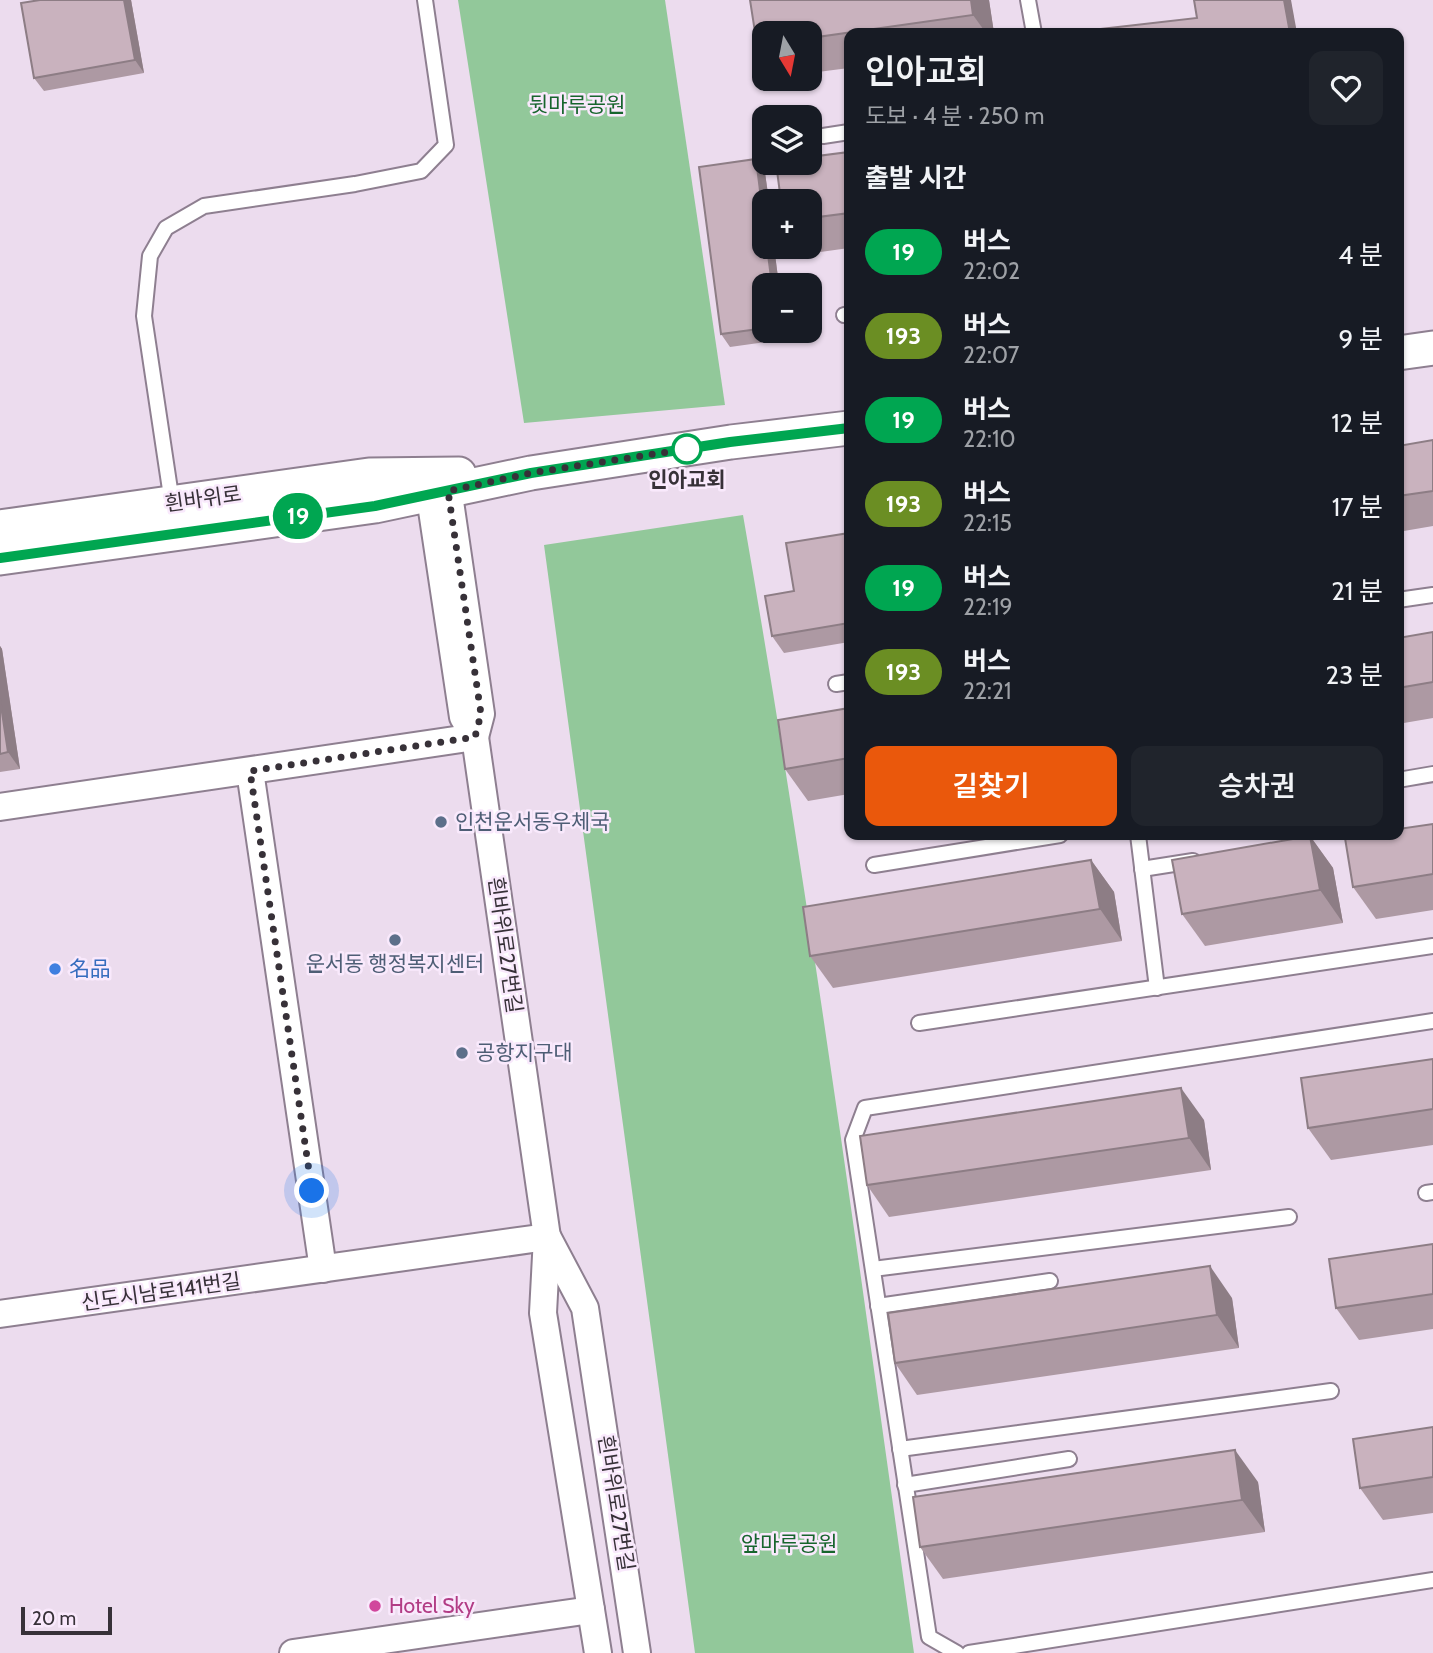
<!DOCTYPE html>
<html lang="ko">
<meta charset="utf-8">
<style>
:root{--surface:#171b24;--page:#20242c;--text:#f1f3f6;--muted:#9ea1a6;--accent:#ea580c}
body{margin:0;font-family:Cabin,"Noto Sans KR",sans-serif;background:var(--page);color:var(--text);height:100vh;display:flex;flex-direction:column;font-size:26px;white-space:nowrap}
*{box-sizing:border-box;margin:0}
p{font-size:23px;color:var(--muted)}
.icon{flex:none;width:38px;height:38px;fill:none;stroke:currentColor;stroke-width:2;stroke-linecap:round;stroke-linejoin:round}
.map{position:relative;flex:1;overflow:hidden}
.details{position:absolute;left:844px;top:28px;width:560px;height:812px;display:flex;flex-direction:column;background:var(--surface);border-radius:14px;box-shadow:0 2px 5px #0004}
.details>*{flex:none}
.badge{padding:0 14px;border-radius:23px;font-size:24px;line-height:46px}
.needle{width:46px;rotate:170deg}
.controls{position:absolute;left:752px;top:21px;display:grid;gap:14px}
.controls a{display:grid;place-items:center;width:70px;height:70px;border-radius:14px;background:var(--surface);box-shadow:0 2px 5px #0004;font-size:35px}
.scale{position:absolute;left:21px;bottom:18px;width:91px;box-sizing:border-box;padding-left:7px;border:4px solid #373138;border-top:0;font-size:19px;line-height:24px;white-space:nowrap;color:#373138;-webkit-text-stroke:5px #f9e9fc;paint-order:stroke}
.you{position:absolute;width:35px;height:35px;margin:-18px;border:5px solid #fff;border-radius:50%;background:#1a73e8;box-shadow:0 0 0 10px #1a73e833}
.map>.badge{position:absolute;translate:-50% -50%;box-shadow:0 0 0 4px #fff}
h2{padding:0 21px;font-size:26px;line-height:63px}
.round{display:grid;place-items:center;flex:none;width:74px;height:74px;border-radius:14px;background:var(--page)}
.overview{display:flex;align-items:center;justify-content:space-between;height:119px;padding:0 21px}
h1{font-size:33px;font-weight:600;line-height:52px}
.button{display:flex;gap:14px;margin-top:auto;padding:14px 21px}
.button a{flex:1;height:80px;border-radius:14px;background:var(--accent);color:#fff;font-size:28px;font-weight:600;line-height:80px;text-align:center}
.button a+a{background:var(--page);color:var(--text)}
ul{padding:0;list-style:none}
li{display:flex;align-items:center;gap:21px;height:84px;padding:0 21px}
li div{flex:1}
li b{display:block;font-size:26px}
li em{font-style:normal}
li .badge{min-width:77px;font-weight:700;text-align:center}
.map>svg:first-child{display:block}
</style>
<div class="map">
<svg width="1433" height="1653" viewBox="0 0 1433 1653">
<rect width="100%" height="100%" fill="#ecdcee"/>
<!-- green -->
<g fill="#92c89a">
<polygon points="458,0 665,0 725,405 524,423"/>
<path d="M743 515C809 893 860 1273 914 1653H695L544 545Z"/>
</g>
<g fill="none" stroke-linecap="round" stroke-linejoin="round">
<!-- service casing -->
<g stroke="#8e7f90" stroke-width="18">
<g id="service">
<polyline points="1028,0 1034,33"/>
<polyline points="823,136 849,132"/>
<polyline points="844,315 849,314"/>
<polyline points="172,503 144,316 150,256 166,228 204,206 355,184 421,171 446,145 425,0"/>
<polyline points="1398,600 1433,595"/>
<polyline points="836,684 849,682"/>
<polyline points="1398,780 1433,774"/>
<polyline points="1138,835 1157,988"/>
<polyline points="874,865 1060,835"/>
<polyline points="1142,869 1193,861"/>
<polyline points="919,1023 1433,946"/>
<polyline points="1426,1193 1433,1192"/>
<polyline points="873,1269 1289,1217"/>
<polyline points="878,1306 1050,1281"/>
<polyline points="900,1449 1331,1391"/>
<polyline points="905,1485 1069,1459"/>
<polyline points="957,1653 929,1637 853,1140 865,1108 1433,1021"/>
<polyline points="969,1653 1433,1580"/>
</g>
</g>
<!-- minor casing -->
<g stroke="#8e7f90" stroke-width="30">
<g id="minor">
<polyline points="446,474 481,714 475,737"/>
<polyline points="427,477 463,717 475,737 547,1237 543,1313 598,1653"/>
<polyline points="250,771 323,1269"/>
<polyline points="0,807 475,737"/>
<polyline points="548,1238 585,1308 637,1653"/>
<polyline points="0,1314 547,1237"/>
<polyline points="293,1653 591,1610"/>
</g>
</g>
<!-- tertiary casing -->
<g stroke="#8e7f90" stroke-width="37">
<g id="tertiary">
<polyline points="1398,353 1433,348"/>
<polyline points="0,527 369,475 459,474"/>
<polyline points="0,558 375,506 531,473 731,442 849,428"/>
</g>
</g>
<!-- service -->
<use href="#service" stroke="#fff" stroke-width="14"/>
<!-- minor -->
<use href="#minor" stroke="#fff" stroke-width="26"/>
<!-- tertiary -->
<use href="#tertiary" stroke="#fff" stroke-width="33"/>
</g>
<!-- wall -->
<g fill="#ad99a3">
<polygon points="40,0 131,0 144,73 44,91 34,78"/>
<polygon points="750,0 989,0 994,33 849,33 849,68 810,73 810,33 765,33 765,57 757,45"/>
<polygon points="849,152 849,248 806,254 802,247 810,247 810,201"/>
<polygon points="756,159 765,173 769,201 765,201 765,247 774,247 779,285 765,285 765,331 785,331 786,339 730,347 721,334"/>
<polygon points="1433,440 1433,526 1398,532 1398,446"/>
<polygon points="849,533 849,642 784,653 772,636 794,591"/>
<polygon points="1433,632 1433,718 1398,724 1398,638"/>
<polygon points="0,646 2,649 20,769 0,772"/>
<polygon points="849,708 849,794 808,801 785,769"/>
<polygon points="1433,824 1433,910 1376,919 1353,887"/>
<polygon points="1310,836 1333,868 1343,923 1205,946 1182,914"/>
<polygon points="1091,860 1114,892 1122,941 833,988 810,956"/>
<polygon points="1433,1059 1433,1145 1331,1160 1308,1128"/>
<polygon points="1204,1120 1211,1170 889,1217 867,1185"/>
<polygon points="1433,1244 1433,1329 1359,1340 1336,1308"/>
<polygon points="1232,1298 1239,1348 917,1395 895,1363"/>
<polygon points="1433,1427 1433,1513 1383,1520 1360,1488"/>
<polygon points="1258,1482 1265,1532 943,1579 920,1547"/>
</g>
<!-- shaded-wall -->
<g fill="#8d7d85">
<polygon points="124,0 131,0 144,73 135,60"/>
<polygon points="971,0 989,0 994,33 986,33 973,15"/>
<polygon points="1284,0 1291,0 1297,33 1290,33"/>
<polygon points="756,159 765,173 769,201 765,201 765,230"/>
<polygon points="767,247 774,247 779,285 772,285"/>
<polygon points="780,331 785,331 786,339"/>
<polygon points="0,646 2,649 20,769 8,752 0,699"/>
<polygon points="1310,836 1333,868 1343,923 1320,890"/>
<polygon points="1091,860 1114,892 1122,941 1100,909"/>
<polygon points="1181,1088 1204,1120 1211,1170 1189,1138"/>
<polygon points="1210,1266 1232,1298 1239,1348 1217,1315"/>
<polygon points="1235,1450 1258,1482 1265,1532 1242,1500"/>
</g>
<!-- building -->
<g fill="#c9b2be" stroke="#8d7d85" stroke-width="2">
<polygon points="40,0 124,0 135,60 34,78 21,3"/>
<polygon points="750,0 971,0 973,15 810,38 810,33 765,33 765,44 757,45"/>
<polygon points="1194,0 1284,0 1290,33 1075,33 1075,32 1197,18"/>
<polygon points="849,152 849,213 810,218 810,201 781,201 776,163 810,163 810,157"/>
<polygon points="756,159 765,230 765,247 767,247 772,285 765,285 765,328 721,334 699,167"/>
<polygon points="1433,440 1433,491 1398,496 1398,446"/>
<polygon points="849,533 849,623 772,636 765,596 794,591 786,543"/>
<polygon points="1433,632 1433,682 1398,688 1398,638"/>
<polygon points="0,699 8,752 0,754"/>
<polygon points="849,708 849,758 785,769 778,720"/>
<polygon points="1433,824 1433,874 1353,887 1345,838 1365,835 1398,835 1398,829"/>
<polygon points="1310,836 1320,890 1182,914 1172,860"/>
<polygon points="1091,860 1100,909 810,956 803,907"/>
<polygon points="1433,1059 1433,1109 1308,1128 1301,1078"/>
<polygon points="1181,1088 1189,1138 867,1185 860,1136"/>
<polygon points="1433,1244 1433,1294 1336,1308 1329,1259"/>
<polygon points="1210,1266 1217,1315 895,1363 888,1313"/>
<polygon points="1433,1427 1433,1477 1360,1488 1353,1439"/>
<polygon points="1235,1450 1242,1500 920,1547 913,1497"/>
</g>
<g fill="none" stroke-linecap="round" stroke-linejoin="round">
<!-- line casing -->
<g stroke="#fff" stroke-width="16">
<polyline id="line" points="0,558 375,506 531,473 730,442 849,428"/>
</g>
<!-- line -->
<use href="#line" stroke="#00a651" stroke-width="10"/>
<!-- walk -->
<polyline stroke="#373138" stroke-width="7" stroke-dasharray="0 12.6" points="312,1191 250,771 475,737 481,714 448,491 531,473 687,449"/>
</g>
<!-- markers -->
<circle fill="#fff" stroke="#00a651" stroke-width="3.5" cx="687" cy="449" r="14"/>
<g fill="#5c6f8a" stroke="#f9e9fc" stroke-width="2.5">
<circle cx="441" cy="822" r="7"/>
<circle cx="395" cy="940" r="7"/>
<circle cx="462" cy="1053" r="7"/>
</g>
<circle fill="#3f7fe0" stroke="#f9e9fc" stroke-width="2.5" cx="55" cy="969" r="7"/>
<circle fill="#d1479c" stroke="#f9e9fc" stroke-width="2.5" cx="375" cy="1606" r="7"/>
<g text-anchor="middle" stroke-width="5" stroke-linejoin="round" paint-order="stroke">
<!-- park labels -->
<g font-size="21" fill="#17652d" stroke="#f9e9fc">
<text x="577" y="112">뒷마루공원</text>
<text x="789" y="1551">앞마루공원</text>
</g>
<!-- stop labels -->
<g font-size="21" font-weight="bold" fill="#373138" stroke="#f9e9fc">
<text x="687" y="487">인아교회</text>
</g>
<!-- street labels -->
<g font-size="21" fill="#373138" stroke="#f9e9fc">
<text transform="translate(203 499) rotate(-8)" y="7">흰바위로</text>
<text transform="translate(505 945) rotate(82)" y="7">흰바위로27번길</text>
<text transform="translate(161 1292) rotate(-8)" y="7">신도시남로141번길</text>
<text transform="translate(616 1503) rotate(81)" y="7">흰바위로27번길</text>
</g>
<!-- service labels -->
<g font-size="21" fill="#4e5e75" stroke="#f9e9fc" text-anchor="start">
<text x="455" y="829">인천운서동우체국</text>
<text x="395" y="971" text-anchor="middle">운서동 행정복지센터</text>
<text x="476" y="1060">공항지구대</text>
</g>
<!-- shop labels -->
<g font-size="21" fill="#366cbe" stroke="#f9e9fc" text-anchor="start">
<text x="69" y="976">名品</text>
</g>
<!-- hotel labels -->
<g font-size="21" fill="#b23c85" stroke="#f9e9fc" text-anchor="start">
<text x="389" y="1613">Hotel Sky</text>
</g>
</g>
</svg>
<div class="controls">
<a><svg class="needle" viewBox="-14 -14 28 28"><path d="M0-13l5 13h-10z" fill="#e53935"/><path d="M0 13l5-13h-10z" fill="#9ea1a6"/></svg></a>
<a><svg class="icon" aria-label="layers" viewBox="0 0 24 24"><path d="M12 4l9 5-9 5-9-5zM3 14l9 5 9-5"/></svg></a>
<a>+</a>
<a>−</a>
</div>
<div class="scale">20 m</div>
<div class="you" style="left:312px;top:1191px"></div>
<b class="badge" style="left:298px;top:516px;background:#00a651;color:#fff">19</b>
<section class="details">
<div class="overview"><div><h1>인아교회</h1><p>도보 · 4 분 · 250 m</p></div><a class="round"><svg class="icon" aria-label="heart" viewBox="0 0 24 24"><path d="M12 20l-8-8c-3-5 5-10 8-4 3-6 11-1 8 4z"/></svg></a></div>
<h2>출발 시간</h2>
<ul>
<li><span class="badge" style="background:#00a651;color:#fff">19</span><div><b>버스</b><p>22:02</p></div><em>4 분</em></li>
<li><span class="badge" style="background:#6b8e23;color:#fff">193</span><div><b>버스</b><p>22:07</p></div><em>9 분</em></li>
<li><span class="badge" style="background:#00a651;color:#fff">19</span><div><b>버스</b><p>22:10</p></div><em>12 분</em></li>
<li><span class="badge" style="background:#6b8e23;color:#fff">193</span><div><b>버스</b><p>22:15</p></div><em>17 분</em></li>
<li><span class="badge" style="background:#00a651;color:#fff">19</span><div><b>버스</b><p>22:19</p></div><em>21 분</em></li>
<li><span class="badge" style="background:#6b8e23;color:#fff">193</span><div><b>버스</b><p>22:21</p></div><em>23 분</em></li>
</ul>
<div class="button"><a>길찾기</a><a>승차권</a></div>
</section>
</div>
